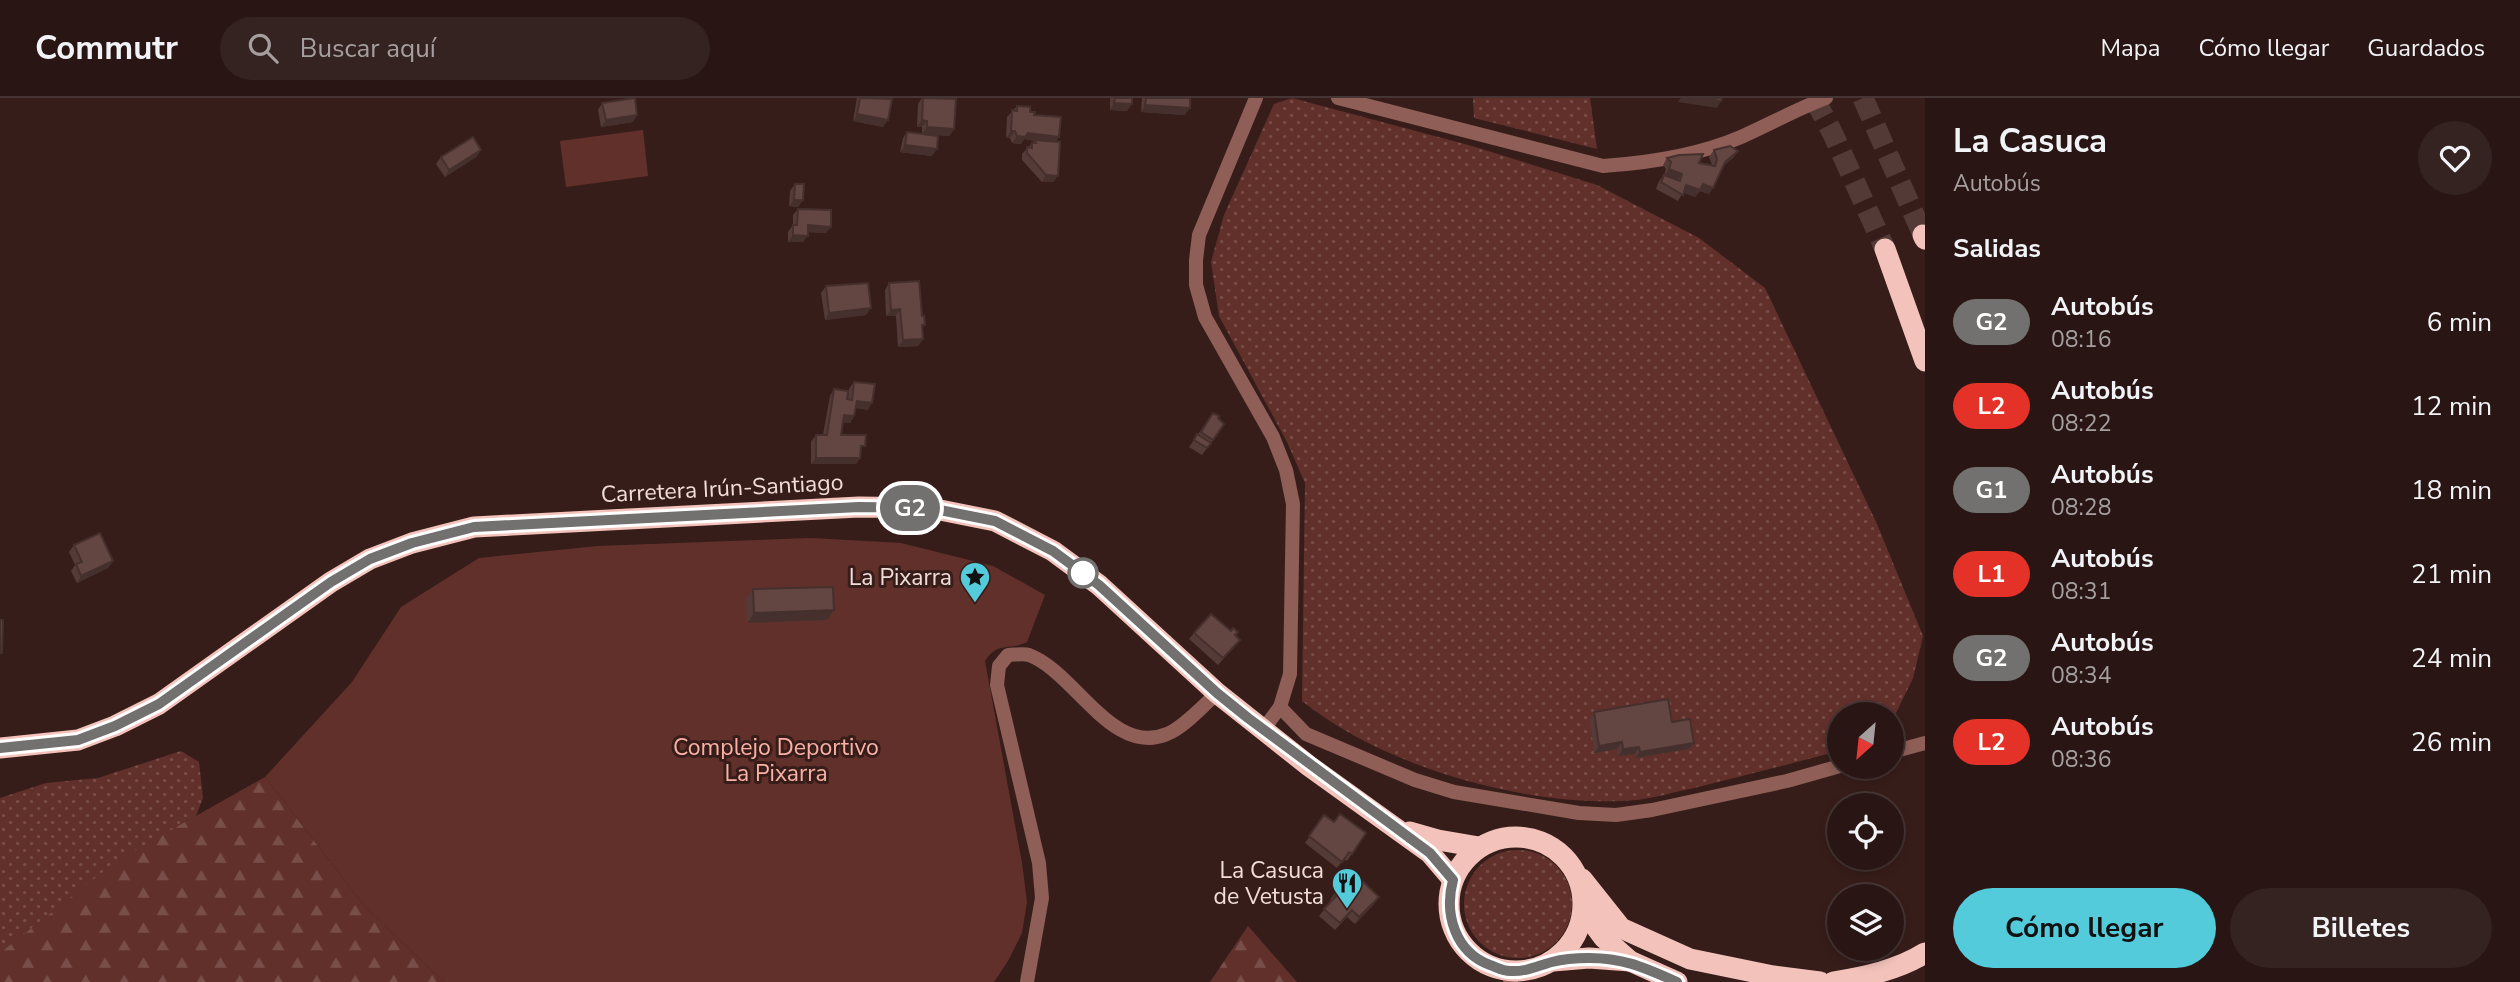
<!DOCTYPE html>
<html lang="es">
<meta charset="utf-8">
<style>
:root{--surface:#291614;--page:#352322;--text:#f1f3f6;--muted:#a59fa0;--line:#453534;--accent:#53cbdb}
body{margin:0;font-family:"Nunito Sans",sans-serif;background:var(--page);color:var(--text);height:100vh;display:flex;flex-direction:column;font-size:26px;white-space:nowrap}
*{box-sizing:border-box;margin:0}
p{font-size:23px;color:var(--muted)}
.icon{flex:none;width:38px;height:38px;fill:none;stroke:currentColor;stroke-width:2;stroke-linecap:round;stroke-linejoin:round}
.map{position:relative;flex:1;overflow:hidden}
.details{display:flex;flex-direction:column;background:var(--surface);width:595px}
.details>*{flex:none}
.badge{padding:0 14px;border-radius:23px;font-size:24px;line-height:46px}
.needle{width:46px;rotate:207deg}
.buttons{position:absolute;left:1827px;top:604px;display:grid;gap:14px}
.buttons a{display:grid;place-items:center;width:77px;height:77px;border-radius:50%;background:var(--surface);box-shadow:0 4px 10px #0003,0 0 0 2px var(--line);font-size:35px}
.map>.badge{position:absolute;translate:-50% -50%;box-shadow:0 0 0 4px #fff}
h2{padding:0 28px;font-size:26px;line-height:63px}
.round{display:grid;place-items:center;flex:none;width:74px;height:74px;border-radius:37px;background:var(--page)}
.overview{display:flex;align-items:center;justify-content:space-between;height:119px;padding:0 28px}
h1{font-size:33px;font-weight:700;line-height:52px}
.action{display:flex;gap:14px;margin-top:auto;padding:14px 28px}
.action a{flex:1;height:80px;border-radius:42px;background:var(--accent);color:#111;font-size:28px;font-weight:700;line-height:80px;text-align:center}
.action a+a{background:var(--page);color:var(--text)}
ul{padding:0;list-style:none}
li{display:flex;align-items:center;gap:21px;height:84px;padding:0 28px}
li div{flex:1}
li b{display:block;font-size:26px}
li em{font-style:normal}
li .badge{min-width:77px;font-weight:700;text-align:center}
header{display:flex;align-items:center;gap:42px;box-sizing:border-box;height:98px;padding:0 35px;background:var(--surface);border-bottom:2px solid var(--line)}
header strong{font-size:33px}
nav{display:flex;gap:38px;margin-inline-start:auto;font-size:24px}
.search{width:490px;height:63px;background:var(--page);display:flex;align-items:center;gap:18px;box-sizing:border-box;padding:0 24px;border-radius:38px;color:var(--muted);font-size:26px}
main{display:flex;flex:1;min-height:0}
.map>svg:first-child{display:block}
</style>
<header>
<strong>Commutr</strong>
<div class="search"><svg class="icon" aria-label="search" viewBox="0 0 24 24"><circle cx="10" cy="10" r="6"/><path d="M15 15l6 6"/></svg>Buscar aquí</div>
<nav><a>Mapa</a><a>Cómo llegar</a><a>Guardados</a></nav>
</header>
<main>
<div class="map">
<svg width="1925" height="884" viewBox="0 0 1925 884">
<defs>
<pattern id="grass-dots" width="8" height="8" patternUnits="userSpaceOnUse" patternTransform="scale(1.75)"><rect width="8" height="8" fill="#62302b"/><path d="M2 2h.1M6 6h.1" fill="none" stroke="#794e49" stroke-width="1.8" stroke-linecap="round"/></pattern>
<pattern id="forest-firs" width="22" height="20" patternUnits="userSpaceOnUse" patternTransform="scale(1.75)"><rect width="22" height="20" fill="#62302b"/><path d="M5 1l3.5 6h-7zM16 11l3.5 6h-7z" fill="#794e49"/></pattern>
</defs>
<rect width="100%" height="100%" fill="#371d1a"/>
<!-- grass -->
<g fill="url(#grass-dots)">
<path d="M1292 0 1472 48 1597 87 1699 140 1765 190 1877 426 1923 538 1913 580 1896 615 1892 618V616H1839V653C1789 666 1740 679 1690 691 1673 694 1655 700 1637 702 1531 711 1385 670 1302 603L1305 385 1287 344 1219 218 1211 164 1224 117 1274 6Z"/>
<polygon points="1473,0 1590,0 1597,51 1474,20"/>
<polygon points="181,653 199,664 203,700 196,718 118,763 0,855 0,700 46,685 98,680"/>
<circle cx="1518" cy="806" r="54"/>
</g>
<!-- forest -->
<g fill="url(#forest-firs)">
<polygon points="265,679 366,810 444,884 0,884 0,855 118,762"/>
<polygon points="1248,828 1297,884 1210,884"/>
</g>
<!-- park -->
<g fill="#62302b">
<polygon points="643,32 648,78 566,89 560,43"/>
<path d="M811 440 901 445 993 468 1045 497 1027 544C1009 553 998 543 985 563L1022 765 1027 804 1022 835 1008 863 994 884H444L366 810 265 679 352 584 401 509 479 460 598 448Z"/>
</g>
<g fill="none" stroke-linecap="round" stroke-linejoin="round">
<!-- highway-tunnel -->
<g stroke="#533a37" stroke-width="21" stroke-dasharray="21 10" stroke-linecap="butt">
<polyline points="1814,0 1833,36 1885,151"/>
<polyline points="1863,0 1923,137"/>
</g>
<!-- street -->
<g stroke="#8e5e57" stroke-width="14">
<polyline points="1256,0 1199,137 1196,162 1196,187 1205,219 1273,339 1286,372 1293,406 1290,576 1280,609 1263,632"/>
<path d="M1338 0 1603 68C1648 65 1699 57 1741 39 1770 26 1797 11 1826 0"/>
<polyline points="1280,609 1306,636 1415,682 1454,694 1579,715 1616,717 1652,712 1787,683 1840,668"/>
<polyline points="1892,654 1925,645"/>
<polyline points="1507,874 1511,884"/>
<path d="M1027 884 1042 800 1039 765 997 587 999 568 1008 557C1014 557 1023 555 1029 557 1075 574 1112 659 1167 636 1183 630 1204 607 1217 595"/>
</g>
<!-- highway -->
<g stroke="#f3c3bb" stroke-width="21">
<polyline points="1923,137 1925,141"/>
<polyline points="1885,151 1925,263"/>
<polyline points="0,650 78,642 115,628 159,606 331,484 370,461 412,445 474,429 859,409 930,410 995,423 1053,453 1099,487 1217,595 1309,668 1430,755 1453,782"/>
<polyline points="1410,734 1438,742 1479,749"/>
<circle cx="1516" cy="806" r="67"/>
<polyline points="1582,781 1621,830 1690,861 1773,878 1820,884"/>
<polyline points="1584,813 1604,840 1630,863 1677,884"/>
<polyline points="1553,863 1589,860 1630,863"/>
<path d="M1833 884C1864 879 1898 872 1925 855"/>
</g>
</g>
<!-- wall -->
<g fill="#553b38">
<polygon points="857,0 888,0 883,29 853,23"/>
<polygon points="922,0 938,0 954,31 949,38 924,36 932,58 900,54 903,40 907,34 922,36 922,29 917,29 918,6"/>
<polygon points="1110,0 1132,0 1127,13 1110,12"/>
<polygon points="1142,0 1190,0 1185,17 1141,14"/>
<polygon points="602,5 633,24 601,29 598,12"/>
<polygon points="1017,8 1030,14 1059,39 1056,43 1058,78 1053,84 1042,84 1022,62 1022,56 1034,43 1024,41 1021,46 1012,45 1010,40 1006,40 1007,19"/>
<polygon points="481,52 476,59 445,79 436,66 441,59"/>
<polygon points="1714,52 1738,53 1733,60 1723,68 1709,96 1700,93 1695,99 1683,94 1678,103 1656,91 1659,83 1664,77 1666,71 1663,67 1667,60 1712,67 1709,59"/>
<polygon points="795,86 803,102 798,109 789,108 790,93"/>
<polygon points="798,111 826,135 808,134 803,144 788,144 788,134 793,127 793,117"/>
<polygon points="889,185 923,241 918,248 898,249 896,218 886,218 885,192"/>
<polygon points="826,188 866,217 825,222 821,195"/>
<polygon points="854,284 868,312 856,310 854,318 850,325 843,324 841,337 860,355 860,360 856,366 811,366 811,344 816,337 823,337 830,298 834,291 848,302 849,291"/>
<polygon points="1213,315 1218,320 1213,342 1202,357 1189,349"/>
<polygon points="74,447 113,463 108,470 77,485 71,473 75,467 69,454"/>
<polygon points="753,491 834,512 827,522 747,525 746,501"/>
<polygon points="1194,535 1240,542 1218,567 1189,541"/>
<polygon points="1594,614 1672,624 1694,645 1689,651 1635,660 1635,656 1618,658 1617,651 1594,655 1590,621"/>
<polygon points="1324,717 1334,724 1366,735 1347,763 1344,761 1337,770 1305,745"/>
<polygon points="1345,789 1374,806 1355,826 1347,819 1335,832 1319,818 1331,803 1330,802 1335,795"/>
</g>
<!-- shaded-wall -->
<g fill="#45302e">
<polygon points="1681,0 1700,0 1721,3 1717,10 1678,4"/>
<polygon points="1114,5 1132,6 1127,13 1110,12"/>
<polygon points="1145,7 1190,10 1185,17 1141,14"/>
<polygon points="857,16 888,22 883,29 853,23"/>
<polygon points="637,17 633,24 601,29 606,22"/>
<polygon points="922,22 927,23 922,29 917,29"/>
<polygon points="927,29 954,31 949,38 922,36"/>
<polygon points="1011,33 1015,33 1010,40 1006,40"/>
<polygon points="1028,35 1059,39 1054,46 1024,41 1021,46 1012,45 1017,38"/>
<polygon points="905,47 937,51 932,58 900,54"/>
<polygon points="481,52 476,59 445,79 449,72"/>
<polygon points="1738,53 1733,60 1720,71 1725,64"/>
<polygon points="1669,71 1682,76 1677,83 1664,78"/>
<polygon points="1046,77 1058,78 1053,84 1042,84"/>
<polygon points="1703,86 1713,90 1709,96 1700,93 1695,99 1681,94 1686,87"/>
<polygon points="794,102 803,102 798,109 789,108"/>
<polygon points="808,127 831,129 826,135 803,134"/>
<polygon points="793,137 808,138 803,144 788,144"/>
<polygon points="871,210 866,217 825,222 829,215"/>
<polygon points="900,211 896,218 886,218 891,212"/>
<polygon points="923,241 918,248 898,249 903,242"/>
<polygon points="857,303 872,305 868,312 852,309"/>
<polygon points="844,317 854,318 850,325 840,324"/>
<polygon points="816,360 860,360 856,366 811,366"/>
<polygon points="113,463 108,470 77,485 81,478"/>
<polygon points="834,512 827,522 747,525 754,515"/>
<polygon points="1622,644 1617,651 1594,655 1599,648"/>
<polygon points="1694,645 1689,651 1635,660 1640,654"/>
<polygon points="1639,649 1635,656 1618,658 1623,651"/>
<polygon points="1379,799 1374,806 1355,826 1359,819"/>
</g>
<!-- building -->
<g fill="#634541" stroke="#45302e" stroke-width="2">
<polygon points="635,0 637,17 606,22 602,5"/>
<polygon points="860,0 892,1 888,22 857,16"/>
<polygon points="923,0 956,1 954,31 927,29 927,23 922,22"/>
<polygon points="1115,0 1132,0 1132,6 1114,5"/>
<polygon points="1146,0 1190,0 1190,10 1145,7"/>
<polygon points="1700,0 1722,0 1721,3"/>
<polygon points="1017,8 1030,9 1030,14 1035,14 1034,17 1061,19 1059,39 1028,35 1025,39 1017,38 1015,33 1011,33 1012,12 1017,13"/>
<polygon points="907,34 938,38 937,51 905,47"/>
<polygon points="473,39 481,52 449,72 441,59"/>
<polygon points="1034,42 1060,44 1058,78 1046,77 1027,55 1027,49 1032,50 1032,45 1036,45"/>
<polygon points="1730,48 1738,53 1725,64 1713,90 1703,86 1700,92 1686,87 1683,97 1661,84 1664,77 1680,83 1682,76 1669,71 1671,64 1667,60 1679,57 1703,56 1699,65 1715,68 1717,61 1714,52"/>
<polygon points="795,86 804,86 803,102 794,102"/>
<polygon points="798,111 831,112 831,129 808,127 808,138 793,137 793,127 797,127"/>
<polygon points="919,183 922,218 924,218 925,227 922,227 923,241 903,242 900,211 891,212 889,185"/>
<polygon points="868,185 871,210 829,215 826,188"/>
<polygon points="854,284 875,286 872,305 857,303 854,318 844,317 841,337 866,337 865,348 861,348 860,360 816,360 816,337 827,337 834,291 848,293 847,301 852,302"/>
<polygon points="1213,315 1219,318 1218,320 1224,326 1213,342 1201,334"/>
<polygon points="1197,336 1211,345 1207,350 1194,342"/>
<polygon points="100,435 113,463 81,478 76,466 82,464 74,447"/>
<polygon points="833,489 834,512 754,515 753,491"/>
<polygon points="1211,516 1231,533 1233,530 1238,534 1235,537 1240,542 1223,560 1194,535"/>
<polygon points="0,522 3,522 2,555 0,555"/>
<polygon points="1668,601 1672,624 1690,621 1694,645 1640,654 1639,649 1623,651 1622,644 1599,648 1594,614"/>
<polygon points="1340,716 1366,735 1352,756 1349,754 1342,764 1309,738 1324,717 1334,724"/>
<polygon points="1356,777 1379,799 1359,819 1352,812 1340,825 1324,811 1337,797 1335,795 1342,787 1345,789"/>
</g>
<g fill="none" stroke-linecap="round" stroke-linejoin="round">
<!-- line casing -->
<g stroke="#fff" stroke-width="16">
<path id="line" d="M0 650 78 642 115 628 159 606 331 484 370 461 412 445 474 429 859 409 930 410 995 423 1053 453 1099 487 1217 595 1248 620 1430 755 1453 782C1444 816 1455 854 1490 867 1496 869 1503 873 1510 873 1526 874 1537 868 1552 864 1563 861 1578 860 1589 860 1625 860 1645 870 1677 884"/>
</g>
<!-- line -->
<use href="#line" stroke="#727170" stroke-width="10"/>
</g>
<!-- icons -->
<defs>
<g id="sight-pin" transform="scale(1.575)"><path d="M0 17L-7.5 6A9.5 9.5 0 1 1 7.5 6Z" fill="#53cbdb" stroke="#371d1a"/><path d="M0-6L1.8-2.2L6-1.7L2.9 1.2L3.7 5.4L0 3.3L-3.7 5.4L-2.9 1.2L-6-1.7L-1.8-2.2Z" fill="#111"/></g>
<g id="restaurant-pin" transform="scale(1.575)"><path d="M0 17L-7.5 6A9.5 9.5 0 1 1 7.5 6Z" fill="#53cbdb" stroke="#371d1a"/><path d="M-5-6h1v4h1v-4h1v4h1v-4h1v5L-1.5 .5V6h-2V.5L-5-1ZM5-6V6H3V1.5H1.5Q1.5-4 5-6Z" fill="#111"/></g>
</defs>
<g fill-rule="evenodd">
<use href="#sight-pin" x="975" y="479"/>
<use href="#restaurant-pin" x="1347" y="785"/>
</g>
<!-- markers -->
<circle fill="#fff" stroke="#727170" stroke-width="3.5" cx="1083" cy="475" r="14"/>
<g text-anchor="middle" stroke-width="6" stroke-linejoin="round" paint-order="stroke">
<!-- street labels -->
<g font-size="23" fill="#f0ddda" stroke="#371d1a">
<text transform="translate(722 390) rotate(-3)" y="8">Carretera Irún-Santiago</text>
</g>
<!-- poi labels -->
<g font-size="23" fill="#f0ddda" stroke="#371d1a" text-anchor="end">
<text x="952" y="487">La Pixarra</text>
<text x="1324" y="780">La Casuca<tspan x="1324" dy="26">de Vetusta</tspan></text>
</g>
<!-- park labels -->
<g font-size="23" fill="#fbb0a5" stroke="#371d1a">
<text x="776" y="657">Complejo Deportivo<tspan x="776" dy="26">La Pixarra</tspan></text>
</g>
</g>
</svg>
<div class="buttons">
<a><svg class="needle" viewBox="-14 -14 28 28"><path d="M0-13l5 13h-10z" fill="#e53935"/><path d="M0 13l5-13h-10z" fill="#a59fa0"/></svg></a>
<a><svg class="icon" aria-label="locate" viewBox="0 0 24 24"><circle cx="12" cy="12" r="6"/><path d="M12 2v4M12 18v4M2 12h4M18 12h4"/></svg></a>
<a><svg class="icon" aria-label="layers" viewBox="0 0 24 24"><path d="M12 4l9 5-9 5-9-5zM3 14l9 5 9-5"/></svg></a>
</div>
<b class="badge" style="left:910px;top:410px;background:#727170;color:#fff">G2</b>
</div>
<section class="details">
<div class="overview"><div><h1>La Casuca</h1><p>Autobús</p></div><a class="round"><svg class="icon" aria-label="heart" viewBox="0 0 24 24"><path d="M12 20l-8-8c-3-5 5-10 8-4 3-6 11-1 8 4z"/></svg></a></div>
<h2>Salidas</h2>
<ul>
<li><span class="badge" style="background:#727170;color:#fff">G2</span><div><b>Autobús</b><p>08:16</p></div><em>6 min</em></li>
<li><span class="badge" style="background:#e43229;color:#fff">L2</span><div><b>Autobús</b><p>08:22</p></div><em>12 min</em></li>
<li><span class="badge" style="background:#727170;color:#fff">G1</span><div><b>Autobús</b><p>08:28</p></div><em>18 min</em></li>
<li><span class="badge" style="background:#e43229;color:#fff">L1</span><div><b>Autobús</b><p>08:31</p></div><em>21 min</em></li>
<li><span class="badge" style="background:#727170;color:#fff">G2</span><div><b>Autobús</b><p>08:34</p></div><em>24 min</em></li>
<li><span class="badge" style="background:#e43229;color:#fff">L2</span><div><b>Autobús</b><p>08:36</p></div><em>26 min</em></li>
</ul>
<div class="action"><a>Cómo llegar</a><a>Billetes</a></div>
</section>
</main>
